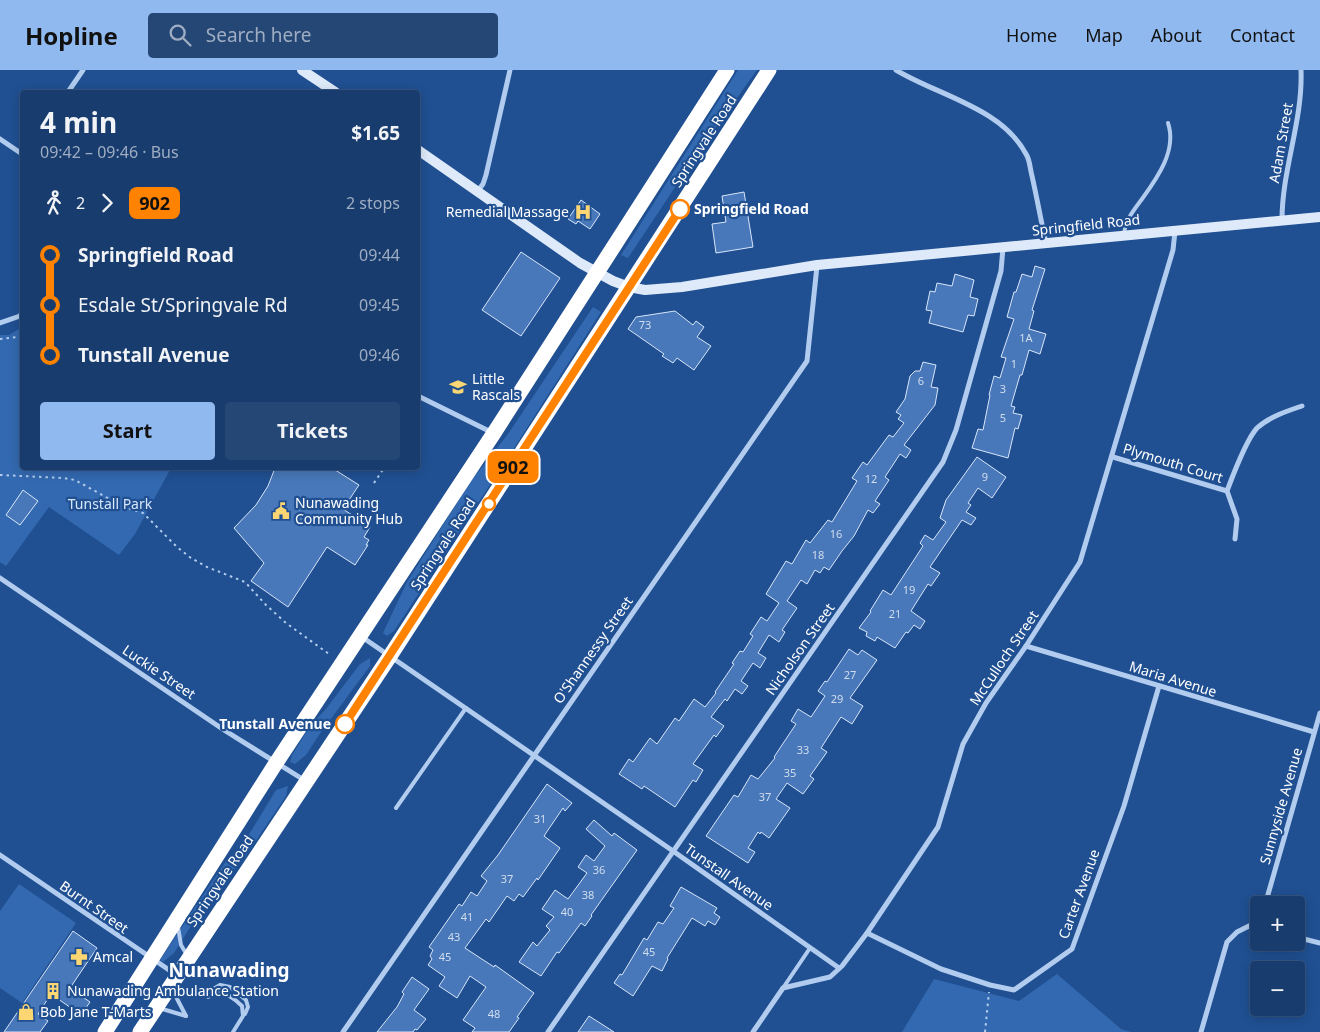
<!DOCTYPE html>
<meta charset="utf-8">
<style>
:root{--surface:#183c6e;--page:#254776;--text:#f1f3f6;--muted:#9fadc2;--line:#365681;--accent:#90b9f0}
body{margin:0;font-family:"Noto Sans",sans-serif;background:var(--page);color:var(--text);height:100vh;display:flex;flex-direction:column;font-size:19px;white-space:nowrap}
*{box-sizing:border-box;margin:0}
p{font-size:16px;color:var(--muted)}
.icon{flex:none;width:28px;height:28px;fill:none;stroke:currentColor;stroke-width:2;stroke-linecap:round;stroke-linejoin:round}
.map{position:relative;flex:1;overflow:hidden}
.panel{position:absolute;left:20px;top:20px;width:400px;height:380px;display:flex;flex-direction:column;background:var(--surface);border-radius:5px;box-shadow:0 2px 12px #0003,0 0 0 1px var(--line)}
.panel>*{flex:none}
.badge{padding:0 10px;border-radius:8px;font-size:18px;line-height:32px}
.fabs{position:absolute;left:1250px;top:826px;display:grid;gap:10px}
.fabs a{display:grid;place-items:center;width:55px;height:55px;border-radius:5px;background:var(--surface);box-shadow:0 2px 12px #0003,0 0 0 1px var(--line);font-size:25px}
.map>.badge{position:absolute;translate:-50% -50%;box-shadow:0 0 0 2px #fff}
.legs{display:flex;align-items:center;gap:8px;height:55px;padding:0 20px;font-size:16px}
.legs p{margin-inline-start:auto}
.headline{display:flex;align-items:center;justify-content:space-between;height:85px;padding:0 20px}
h1{font-size:28px;font-weight:700;line-height:38px}
.cta{display:flex;gap:10px;margin-top:auto;padding:10px 20px}
.cta a{flex:1;height:58px;border-radius:5px;background:var(--accent);color:#111;font-size:20px;font-weight:700;line-height:58px;text-align:center}
.cta a+a{background:var(--page);color:var(--text)}
ul{padding:0 20px;list-style:none}
li{display:flex;align-items:center;gap:18px;height:50px;font-size:19px}
li i{display:grid;place-items:center;width:8px;height:100%;margin:0 6px;background:currentColor}
li i::after{content:'';width:12px;height:12px;margin:-6px;border:4px solid;border-radius:50%;background:var(--surface)}
li p{margin-inline-start:auto}
li:first-child i{background:linear-gradient(#0000 50%,currentColor 0)}
li:last-child i{background:linear-gradient(currentColor 50%,#0000 0)}
header{display:flex;align-items:center;gap:30px;box-sizing:border-box;height:70px;padding:0 25px;background:var(--accent);color:#111}
header strong{font-size:24px}
nav{display:flex;gap:28px;margin-inline-start:auto;font-size:18px}
.search{width:350px;height:45px;background:var(--page);display:flex;align-items:center;gap:12px;box-sizing:border-box;padding:0 18px;border-radius:5px;color:var(--muted);font-size:19px}
.map>svg:first-child{display:block}
</style>
<header>
<strong>Hopline</strong>
<div class="search"><svg class="icon" aria-label="search" viewBox="0 0 24 24"><circle cx="10" cy="10" r="6"/><path d="M15 15l6 6"/></svg>Search here</div>
<nav><a>Home</a><a>Map</a><a>About</a><a>Contact</a></nav>
</header>
<div class="map">
<svg width="1320" height="962" viewBox="0 0 1320 962">
<rect width="100%" height="100%" fill="#205092"/>
<!-- green -->
<g fill="#3369b0">
<polygon points="738,0 757,0 705,72 628,188 621,185"/>
<polygon points="593,237 601,242 518,372 400,552 394,561 387,566 383,563 407,512 471,411 508,364"/>
<polygon points="22,257 22,398 171,398 135,464 119,485 49,437 6,496 0,492 0,265 9,265"/>
<polygon points="370,588 370,596 319,665 306,685 295,694 290,692 292,685 310,656 326,639 360,594"/>
<polygon points="288,716 286,726 245,787 201,840 174,883 163,892 160,890 228,788 242,776 276,720"/>
<polygon points="19,814 76,853 22,933 0,918 0,841"/>
<polygon points="1057,904 1121,959 1131,962 902,962 934,909 1019,931"/>
</g>
<!-- building -->
<g fill="#4878b9" stroke="#d7e6fa">
<polygon points="744,122 753,177 716,183 712,154 726,152 722,126"/>
<polygon points="581,130 600,144 590,159 578,151 576,154 568,149"/>
<polygon points="521,182 560,208 521,266 482,240"/>
<polygon points="1035,196 1045,199 1032,240 1034,241 1029,259 1046,264 1040,284 1029,280 1022,305 1020,305 1011,336 1015,337 1013,343 1022,345 1018,359 1015,358 1008,388 972,378 978,359 983,360 990,325 989,325 994,306 1000,308 1006,288 1001,287 1014,249 1007,247 1014,222 1016,222 1022,204 1032,207"/>
<polygon points="955,204 974,210 970,227 978,229 974,246 968,245 963,262 929,253 932,241 926,240 930,221 935,222 937,213 952,216"/>
<polygon points="675,241 693,255 696,251 704,257 697,267 711,276 694,300 677,288 673,293 662,286 664,284 628,259 636,247"/>
<polygon points="923,292 936,295 931,317 938,318 935,335 904,375 911,380 906,388 900,384 885,407 889,410 875,431 880,434 873,443 868,440 854,466 842,481 829,500 824,497 820,503 815,500 807,514 801,510 787,531 797,538 782,560 785,562 779,572 769,565 758,583 766,588 760,598 753,593 741,611 748,616 742,624 735,619 727,631 725,629 711,647 724,656 716,667 714,665 693,694 703,700 696,712 693,710 675,737 644,716 642,719 619,704 629,689 633,692 650,668 657,674 675,648 679,651 694,629 705,637 716,623 715,622 734,594 732,593 740,581 743,582 753,566 750,564 761,547 767,551 779,533 766,524 786,491 792,494 806,470 810,473 828,450 832,452 857,411 852,408 863,392 867,395 889,365 893,367 904,353 898,349 901,345 896,342 905,329 910,306 915,301 920,301"/>
<polygon points="977,387 1006,407 992,428 978,418 968,433 971,435 966,442 976,448 971,455 962,450 930,497 940,503 931,516 928,514 911,541 925,551 920,559 914,555 908,563 906,562 895,578 877,567 875,571 866,566 867,562 859,558 871,542 870,541 883,520 891,525 923,476 920,473 925,465 933,470 946,452 940,448 946,430"/>
<polygon points="275,398 332,398 359,415 343,439 370,457 364,467 369,470 366,475 368,475 355,495 327,477 288,537 251,511 264,493 234,458 256,435 268,416"/>
<polygon points="23,420 38,431 20,455 6,445"/>
<polygon points="849,579 858,585 862,580 877,590 850,628 863,636 852,654 841,647 821,678 827,682 810,706 814,709 803,724 787,713 776,729 790,738 769,768 761,762 760,764 758,762 748,778 755,782 748,793 706,766 734,725 738,727 751,705 758,709 775,688 774,687 796,654 791,651 798,639 811,647 825,626 818,621 825,611 827,612"/>
<polygon points="547,714 572,733 565,741 563,738 544,766 560,778 538,810 537,808 523,827 519,824 514,831 507,826 489,852 486,849 465,878 494,897 495,895 534,923 517,947 519,948 509,962 472,962 475,958 463,950 486,917 470,906 457,928 439,916 445,907 428,895 432,889 430,886 433,880 429,877 459,834 462,836 471,822 477,826 487,811 481,806 498,785"/>
<polygon points="594,750 612,766 614,763 637,780 591,845 592,846 585,856 581,853 559,883 557,882 541,906 519,892 533,872 537,876 550,860 546,856 554,847 542,839 555,820 568,829 587,803 578,797 586,785 594,791 605,776 586,759"/>
<polygon points="681,817 717,838 714,843 720,847 715,855 708,851 705,856 692,848 667,888 668,889 662,901 652,896 633,926 614,913 620,904 622,905 644,868 647,870 658,852 663,854 674,838 670,836"/>
<polygon points="73,861 97,878 70,918 90,932 81,945 51,924 38,944 48,951 40,962 4,962"/>
<polygon points="412,907 429,919 414,940 426,949 417,960 415,959 413,962 377,962 397,937 404,924 402,922"/>
<polygon points="589,946 614,962 578,962"/>
</g>
<g fill="none" stroke-linecap="round" stroke-linejoin="round">
<!-- path -->
<g stroke="#b1ccee" stroke-width="2" stroke-dasharray="2.5 4" stroke-linecap="butt">
<polyline points="0,269 18,267 22,269"/>
<polyline points="0,405 63,408 75,410 124,437 143,443 177,477 191,488 207,497 245,512 266,535 286,553 329,584"/>
<polyline points="374,413 384,398"/>
<polyline points="985,962 989,922"/>
</g>
<!-- lane -->
<g stroke="#b1ccee" stroke-width="4">
<path d="M1124 163C1126 149 1134 140 1142 129 1158 107 1177 80 1168 53"/>
<polyline points="396,738 466,638"/>
<polyline points="178,857 181,875 187,885"/>
<polyline points="783,918 810,878"/>
<polyline points="173,921 186,946"/>
<polyline points="210,921 220,915 230,917 246,930 248,937 245,944"/>
<path d="M208 927C220 917 233 927 242 936L243 946 233 962"/>
<polyline points="159,938 186,946"/>
</g>
<!-- street -->
<g stroke="#b1ccee" stroke-width="5">
<path d="M896 0C937 25 1002 38 1026 84 1030 90 1030 99 1032 106 1037 128 1041 151 1046 173"/>
<polyline points="68,22 83,0"/>
<polyline points="0,69 22,84"/>
<polyline points="477,122 483,114 486,105 510,0"/>
<path d="M1282 150C1282 99 1303 51 1301 0"/>
<polyline points="0,253 20,246 22,242"/>
<polyline points="418,326 491,362"/>
<polyline points="1113,387 1227,421"/>
<path d="M1235 469 1237 449 1227 421C1233 405 1246 370 1257 358 1269 347 1287 341 1302 336"/>
<polyline points="0,508 224,660 304,710"/>
<polyline points="362,567 673,781 839,898"/>
<polyline points="1026,576 1314,662"/>
<polyline points="0,785 175,904"/>
<polyline points="1265,835 1320,643"/>
<polyline points="867,863 941,899 990,915 1014,920 1072,879 1124,736 1159,616"/>
<polyline points="1296,867 1320,873"/>
<polyline points="343,962 807,291 817,196"/>
<polyline points="548,962 943,392 956,360 1001,201 1003,178"/>
<polyline points="753,962 783,918 830,907 842,896 867,863 938,757 963,674 986,633 1026,576 1080,492 1173,180 1175,161"/>
<polyline points="1201,962 1227,872 1237,862 1259,851"/>
</g>
<!-- secondary -->
<g stroke="#deeafa" stroke-width="10">
<polyline points="302,0 335,22"/>
<polyline points="418,80 580,193 613,211 629,217 645,220 682,217 817,195 1320,147"/>
</g>
<!-- highway -->
<g stroke="#fff" stroke-width="15">
<polyline points="105,962 276,693 494,363 727,0"/>
<polyline points="140,962 390,586 769,0"/>
</g>
</g>
<g fill="none" stroke-linecap="round" stroke-linejoin="round">
<!-- line-1 casing -->
<g stroke="#fff" stroke-width="11">
<polyline id="line-1" points="345,654 680,139"/>
</g>
<!-- line-1 -->
<use href="#line-1" stroke="#ff8200" stroke-width="8"/>
</g>
<!-- icons -->
<defs>
<g id="hospital-bare" transform="scale(1.35)"><path d="M-5-5h3v3.5h4V-5h3V5h-3V1.5h-4V5h-3Z" fill="#fbd672" stroke="#205092" stroke-width="2.5" paint-order="stroke"/></g>
<g id="school-bare" transform="scale(1.35)"><path d="M0-5L7-2L0 1L-7-2ZM-4 1L0 2.5L4 1V4Q0 6-4 4Z" fill="#fbd672" stroke="#205092" stroke-width="2.5" paint-order="stroke"/></g>
<g id="civic-bare" transform="scale(1.35)"><path d="M-.6-6.5H3V-4.5H.6V-3L4-1V1h2V6H-6V1h2V-1L-.6-3ZM-1.2 2.5V6h2.4V2.5Z" fill="#fbd672" stroke="#205092" stroke-width="2.5" paint-order="stroke"/></g>
<g id="pharmacy-bare" transform="scale(1.35)"><path d="M-2-6h4v4h4v4h-4v4h-4v-4h-4v-4h4Z" fill="#fbd672" stroke="#205092" stroke-width="2.5" paint-order="stroke"/></g>
<g id="building-bare" transform="scale(1.35)"><path d="M-4-6H4V6H1V3H-1V6H-4ZM-2.5-4.3h1.7v1.8h-1.7ZM.8-4.3h1.7v1.8H.8ZM-2.5-1h1.7V.8h-1.7ZM.8-1h1.7V.8H.8Z" fill="#fbd672" stroke="#205092" stroke-width="2.5" paint-order="stroke"/></g>
<g id="shop-bare" transform="scale(1.35)"><path d="M-5-2.5h2.3a2.7 3.5 0 0 1 5.4 0H5L5.5 6h-11ZM-1.5-2.5h3a1.5 2.3 0 0 0-3 0Z" fill="#fbd672" stroke="#205092" stroke-width="2.5" paint-order="stroke"/></g>
</defs>
<g fill-rule="evenodd">
<use href="#hospital-bare" x="583" y="142"/>
<use href="#school-bare" x="458" y="317"/>
<use href="#civic-bare" x="281" y="441"/>
<use href="#pharmacy-bare" x="79" y="887"/>
<use href="#building-bare" x="53" y="921"/>
<use href="#shop-bare" x="26" y="942"/>
</g>
<!-- markers -->
<g fill="#fff" stroke="#ff8200" stroke-width="2.5">
<circle cx="680" cy="139" r="9"/>
<circle cx="489" cy="434" r="6"/>
<circle cx="345" cy="654" r="9"/>
</g>
<g text-anchor="middle" stroke-width="4.5" stroke-linejoin="round" paint-order="stroke">
<!-- number labels -->
<g font-size="11" fill="#d1ddee">
<text x="645" y="259">73</text>
<text x="1026" y="272">1A</text>
<text x="1014" y="298">1</text>
<text x="921" y="315">6</text>
<text x="1003" y="323">3</text>
<text x="1003" y="352">5</text>
<text x="985" y="411">9</text>
<text x="871" y="413">12</text>
<text x="836" y="468">16</text>
<text x="818" y="489">18</text>
<text x="909" y="524">19</text>
<text x="895" y="548">21</text>
<text x="850" y="609">27</text>
<text x="837" y="633">29</text>
<text x="803" y="684">33</text>
<text x="790" y="707">35</text>
<text x="765" y="731">37</text>
<text x="540" y="753">31</text>
<text x="599" y="804">36</text>
<text x="507" y="813">37</text>
<text x="588" y="829">38</text>
<text x="567" y="846">40</text>
<text x="467" y="851">41</text>
<text x="454" y="871">43</text>
<text x="649" y="886">45</text>
<text x="445" y="891">45</text>
<text x="494" y="948">48</text>
</g>
<!-- street labels -->
<g font-size="14" fill="#fff" stroke="#205092">
<text transform="translate(704 71) rotate(-57)" y="5">Springvale Road</text>
<text transform="translate(1281 73) rotate(-80)" y="5">Adam Street</text>
<text transform="translate(1086 155) rotate(-6)" y="5">Springfield Road</text>
<text transform="translate(1173 393) rotate(17)" y="5">Plymouth Court</text>
<text transform="translate(443 474) rotate(-57)" y="5">Springvale Road</text>
<text transform="translate(800 579) rotate(-55)" y="5">Nicholson Street</text>
<text transform="translate(593 580) rotate(-55)" y="5">O'Shannessy Street</text>
<text transform="translate(1004 588) rotate(-56)" y="5">McCulloch Street</text>
<text transform="translate(159 602) rotate(34)" y="5">Luckie Street</text>
<text transform="translate(1173 609) rotate(17)" y="5">Maria Avenue</text>
<text transform="translate(1281 736) rotate(-74)" y="5">Sunnyside Avenue</text>
<text transform="translate(729 807) rotate(35)" y="5">Tunstall Avenue</text>
<text transform="translate(220 811) rotate(-56)" y="5">Springvale Road</text>
<text transform="translate(1079 824) rotate(-70)" y="5">Carter Avenue</text>
<text transform="translate(94 837) rotate(35)" y="5">Burnt Street</text>
</g>
<!-- stop labels -->
<g font-size="14" font-weight="bold" fill="#fff" stroke="#205092" text-anchor="start">
<text x="694" y="144">Springfield Road</text>
<text x="331" y="659" text-anchor="end">Tunstall Avenue</text>
</g>
<!-- poi labels -->
<g font-size="14" fill="#fff" stroke="#205092" text-anchor="start">
<text x="569" y="147" text-anchor="end">Remedial Massage</text>
<text x="472" y="314">Little<tspan x="472" dy="16">Rascals</tspan></text>
<text x="295" y="438">Nunawading<tspan x="295" dy="16">Community Hub</tspan></text>
<text x="93" y="892">Amcal</text>
<text x="67" y="926">Nunawading Ambulance Station</text>
<text x="40" y="947">Bob Jane T-Marts</text>
</g>
<!-- park labels -->
<g font-size="14" fill="#d7e6fa" stroke="#205092">
<text x="110" y="439">Tunstall Park</text>
</g>
<!-- district labels -->
<g font-size="19" font-weight="bold" fill="#fff" stroke="#205092">
<text x="229" y="907">Nunawading</text>
</g>
</g>
</svg>
<div class="fabs">
<a>+</a>
<a>−</a>
</div>
<b class="badge" style="left:513px;top:397px;background:#ff8200;color:#111">902</b>
<section class="panel">
<div class="headline"><div><h1>4 min</h1><p>09:42 – 09:46 · Bus</p></div><b>$1.65</b></div>
<div class="legs"><svg class="icon" aria-label="walk" viewBox="0 0 24 24"><circle cx="13" cy="4" r="2"/><path d="M13 8l-2 6 4 7M11 14l-3 7M7 12l3-4h3l4 4"/></svg>2<svg class="icon" aria-label="forward" viewBox="0 0 24 24"><path d="M9 5l7 7-7 7"/></svg><b class="badge" style="background:#ff8200;color:#111">902</b><p>2 stops</p></div>
<ul>
<li><i style="color:#ff8200"></i><b>Springfield Road</b><p>09:44</p></li>
<li><i style="color:#ff8200"></i><span>Esdale St/Springvale Rd</span><p>09:45</p></li>
<li><i style="color:#ff8200"></i><b>Tunstall Avenue</b><p>09:46</p></li>
</ul>
<div class="cta"><a>Start</a><a>Tickets</a></div>
</section>
</div>
